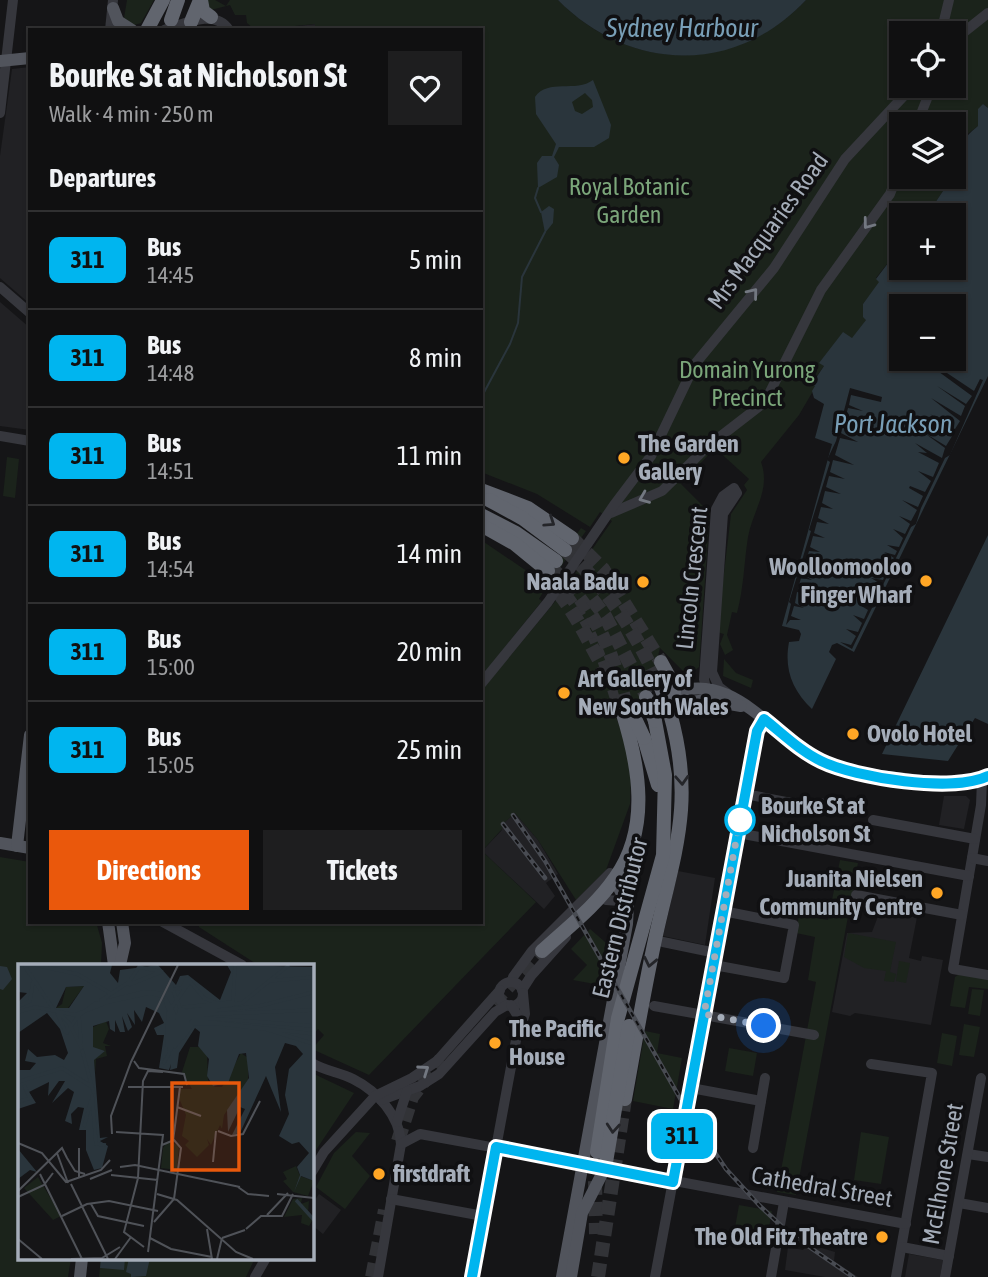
<!DOCTYPE html>
<meta charset="utf-8">
<style>
:root{--surface:#101011;--page:#1e1e1f;--text:#f1f3f6;--muted:#9c9d9f;--line:#303031;--accent:#ea580c}
body{margin:0;font-family:"Asap Condensed",sans-serif;background:var(--page);color:var(--text);height:100vh;display:flex;flex-direction:column;font-size:26px;white-space:nowrap}
*{box-sizing:border-box;margin:0}
p{font-size:23px;color:var(--muted)}
.icon{flex:none;width:38px;height:38px;fill:none;stroke:currentColor;stroke-width:2;stroke-linecap:round;stroke-linejoin:round}
.map{position:relative;flex:1;overflow:hidden}
.side{position:absolute;left:28px;top:28px;width:455px;height:896px;display:flex;flex-direction:column;background:var(--surface);border-radius:0px;box-shadow:0 2px 5px #0004,0 0 0 2px var(--line)}
.side>*{flex:none}
.badge{padding:0 14px;border-radius:10px;font-size:24px;line-height:46px}
.fabs{position:absolute;left:889px;top:21px;display:grid;gap:14px}
.fabs a{display:grid;place-items:center;width:77px;height:77px;border-radius:0px;background:var(--surface);box-shadow:0 2px 5px #0004,0 0 0 2px var(--line);font-size:35px}
.you{position:absolute;width:35px;height:35px;margin:-18px;border:5px solid #fff;border-radius:50%;background:#1a73e8;box-shadow:0 0 0 10px #1a73e833}
.map>.badge{position:absolute;translate:-50% -50%;box-shadow:0 0 0 4px #fff}
h2{padding:0 21px;font-size:26px;line-height:63px}
.round{display:grid;place-items:center;flex:none;width:74px;height:74px;border-radius:0px;background:var(--page)}
.summary{display:flex;align-items:center;justify-content:space-between;height:119px;padding:0 21px}
h1{font-size:33px;font-weight:700;line-height:52px}
.primary-button{display:flex;gap:14px;margin-top:auto;padding:14px 21px}
.primary-button a{flex:1;height:80px;border-radius:0px;background:var(--accent);color:#fff;font-size:28px;font-weight:700;line-height:80px;text-align:center}
.primary-button a+a{background:var(--page);color:var(--text)}
ul{padding:0;list-style:none}
li{display:flex;align-items:center;gap:21px;height:98px;padding:0 21px;border-top:2px solid var(--line)}
li div{flex:1}
li b{display:block;font-size:26px}
li em{font-style:normal}
li .badge{min-width:77px;font-weight:700;text-align:center}
.map>svg:first-child{display:block}
</style>
<div class="map">
<svg width="988" height="1277" viewBox="0 0 988 1277">
<rect width="100%" height="100%" fill="#151517"/>
<!-- built -->
<g fill="#212124">
<polygon points="316,24 331,26 331,30 261,30"/>
<polygon points="30,67 30,304 0,278 0,156 12,69"/>
<polygon points="0,302 30,328 30,430 0,426"/>
<polygon points="944,796 966,796 970,800 964,829 939,825"/>
<polygon points="515,813 538,840 558,874 546,883 555,896 544,909 482,851 502,830 500,826"/>
<polygon points="678,871 715,878 705,945 663,936"/>
<polygon points="882,906 918,912 909,958 921,961 922,956 943,960 931,1025 855,1013 850,1016 832,1012 847,933 872,932"/>
<polygon points="319,1194 341,1210 323,1234 312,1225 312,1204"/>
<polygon points="808,1244 835,1252 834,1261 858,1277 825,1277 785,1270 788,1247 803,1250"/>
<polygon points="909,1254 943,1260 940,1277 905,1277"/>
</g>
<!-- green -->
<g fill="#1b231b" fill-rule="evenodd">
<polygon points="127,0 154,0 141,23 134,25 124,18"/>
<path d="M206 0H215L226 6 230 0H558C629 72 735 75 806 0H988V108L983 104 978 126 965 136 954 159V124H901V177H948L943 191 927 215H901V246L876 278 880 282 863 304 867 319 852 339 843 333 820 362 824 366 812 383 816 386 799 415 761 462C771 490 753 510 748 537 744 562 744 587 737 613L732 612 727 635 733 650 725 655 720 644 724 634 717 632 731 514 747 490 744 485 749 479 715 448 681 484 705 508H710L699 667 692 673H685L660 648C651 682 655 698 616 713L613 710 626 742 631 776 630 804 606 870 576 900 538 840 515 813 503 824 502 829 482 851 536 902 369 1075 312 1049 324 1035 318 1029 312 1036V965H258L199 927V922H481V691L558 598 612 521 600 512 590 527 537 494 481 472V30H331L330 26 315 27V24L255 30 247 23 246 15H235L230 5 211 10ZM901 33H954V86H901Z"/>
<polygon points="7,457 19,459 15,498 3,496"/>
<polygon points="581,528 586,531 548,585 545,584 546,587 539,599 542,601 481,677 481,540 543,582"/>
<polygon points="724,659 736,673 753,680 751,688 723,676"/>
<polygon points="0,857 30,862 30,922 96,922 102,943 101,965 19,965 19,1258 71,1258 68,1277 0,1277"/>
<polygon points="840,860 858,863 796,1195 777,1192 816,982 808,980 815,937 796,933 799,915 828,920"/>
<polygon points="590,929 612,948 605,986 573,980 587,965 571,949"/>
<polygon points="848,933 896,942 890,972 896,974 894,982 884,981 886,971 864,968 844,957"/>
<polygon points="899,961 910,963 906,983 896,981"/>
<polygon points="961,973 988,978 988,989 969,987 965,1008 950,1006 955,977"/>
<polygon points="972,989 984,990 980,1016 968,1014"/>
<polygon points="964,1024 980,1027 974,1057 959,1055"/>
<polygon points="645,1031 660,1034 657,1053 682,1058 673,1109 633,1101"/>
<polygon points="942,1033 957,1036 952,1066 937,1063"/>
<polygon points="729,1048 757,1053 753,1076 725,1071"/>
<polygon points="312,1073 354,1093 312,1156"/>
<polygon points="356,1132 370,1133 352,1156 370,1176 345,1209 316,1187 334,1153"/>
<polygon points="861,1132 889,1137 881,1184 854,1180"/>
<polygon points="739,1205 772,1211 767,1239 734,1233"/>
<polygon points="101,1258 255,1258 246,1277 99,1277"/>
</g>
<!-- water -->
<g fill="#2a353c" fill-rule="evenodd">
<path d="M558 0H806C735 76 629 72 558 0Z"/>
<path d="M593 80 611 125 609 138 594 147H559L554 157 559 165 557 177 538 188 537 163 542 156H552L556 144 536 114 535 97C548 78 576 93 593 80ZM585 93 592 100 593 107 582 114 575 111 572 102Z"/>
<path d="M983 104 988 108V376L854 652 837 643 832 645 829 652 836 659 812 709C792 690 784 669 789 642L799 641 801 634 799 630 782 626 832 444 815 438 824 404 814 398 812 391 815 386 812 384 824 366 819 363 843 332 852 338 866 320 863 317V304L879 282 876 279 901 246V268H954V215H927L943 191 948 177H954C954 154 960 140 978 126V109ZM901 306H954V359H901Z"/>
<polygon points="549,206 554,209 553,223 545,233 541,212"/>
<polygon points="988,535 988,724 975,718 948,761 882,754"/>
<polygon points="0,966 7,967 12,979 3,990 0,989"/>
<polygon points="101,1258 125,1258 124,1270 100,1268"/>
<polygon points="129,1258 150,1258 146,1276 131,1277 131,1274 126,1272"/>
</g>
<!-- pier -->
<g fill="#151517">
<polygon points="926,359 974,391 980,379 983,380 950,455 945,458 921,508 916,524 911,527 881,589 877,606 872,608 852,649 840,642 851,645 856,636 846,629 858,632 862,623 853,615 864,619 868,610 858,604 870,606 875,597 865,591 876,593 881,584 871,578 883,580 887,571 877,564 889,567 894,558 884,552 895,555 897,551 887,545 899,547 903,538 893,529 905,534 910,524 899,516 911,521 917,510 902,500 918,507 923,496 909,488 910,486 925,492 931,481 918,471 933,477 939,463 918,452 927,453 915,443 942,458 945,448 923,432 946,446 954,433 930,414 955,429 960,421 931,398 961,416 965,406 937,386 966,404 972,396 924,361"/>
<polygon points="850,388 882,397 881,402 851,395 849,405 863,411 848,408 845,419 855,425 844,422 841,433 858,442 840,438 835,455 854,465 833,460 830,472 845,479 829,476 826,487 841,494 825,491 822,503 833,509 821,507 818,518 829,524 817,522 814,533 825,538 813,536 810,547 820,552 809,551 806,561 816,566 805,565 802,574 812,580 801,578 798,589 809,594 797,592 795,603 804,608 794,606 791,616 801,620 790,620 786,625 791,604 789,602 811,531 809,530 830,462 827,460 836,441"/>
</g>
<g fill="none" stroke-linecap="round" stroke-linejoin="round">
<!-- stream -->
<g stroke="#2a353c" stroke-width="2">
<polyline points="538,188 535,198 541,212"/>
<polyline points="481,398 510,344 518,323 522,277 545,232"/>
</g>
<!-- minor-tunnel -->
<path stroke="#323337" stroke-width="10" stroke-dasharray="10 5" stroke-linecap="butt" d="M546 574C588 607 604 663 619 712"/>
<!-- major-tunnel -->
<polyline stroke="#323337" stroke-width="12" stroke-dasharray="12 6" stroke-linecap="butt" points="630,715 642,705 671,694"/>
<!-- highway-tunnel -->
<g stroke="#323337" stroke-width="14" stroke-dasharray="14 7" stroke-linecap="butt">
<polyline points="572,538 603,569 661,662"/>
<path d="M565 550C606 586 633 629 656 677"/>
<path d="M551 568C597 609 612 650 627 709"/>
<path d="M544 578C579 609 590 653 618 689"/>
<polyline points="592,599 605,616 646,695"/>
<polyline points="493,1003 542,951"/>
<polyline points="398,1141 412,1097 441,1059"/>
<polyline points="595,1181 596,1234"/>
<polyline points="372,1277 385,1210"/>
<polyline points="598,1277 625,1099"/>
</g>
<!-- minor -->
<g stroke="#36373d" stroke-width="10">
<polyline points="110,30 113,0"/>
<path d="M164 30C184 24 215 8 229 30"/>
<polyline points="941,33 949,0"/>
<polyline points="954,40 988,13"/>
<polyline points="0,113 13,0"/>
<polyline points="917,124 932,86"/>
<polyline points="0,287 30,313"/>
<polyline points="0,436 30,441"/>
<polyline points="611,513 662,491 708,446 765,402 821,290 890,194 901,166"/>
<polyline points="481,684 548,602 614,505 651,456 695,364 774,268 845,159 913,86"/>
<polyline points="706,689 704,679 716,509 723,496 734,488 737,493 723,514 712,672 719,687 727,693"/>
<polyline points="982,780 981,805 953,969 988,975"/>
<polyline points="745,794 807,806 821,803"/>
<polyline points="873,820 975,839"/>
<polyline points="738,833 969,876"/>
<polyline points="972,858 988,861"/>
<polyline points="856,895 962,915"/>
<polyline points="606,900 620,901 626,909"/>
<polyline points="163,922 242,965"/>
<polyline points="663,942 716,953"/>
<polyline points="714,965 784,978 794,925 723,911"/>
<polyline points="513,977 532,951 610,873"/>
<circle cx="511" cy="994" r="12"/>
<polyline points="522,990 531,976 566,937"/>
<polyline points="654,1006 814,1035"/>
<polyline points="521,1026 525,1014 523,993"/>
<path d="M312 1063C325 1071 339 1072 353 1079 377 1091 400 1116 401 1144L378 1277"/>
<polyline points="871,1064 932,1073 896,1277"/>
<polyline points="691,1088 761,1101"/>
<polyline points="381,1100 420,1086 439,1074 495,1012 507,1005"/>
<polyline points="397,1122 407,1091"/>
<polyline points="401,1144 420,1134 584,1164"/>
<polyline points="753,1148 765,1078"/>
<polyline points="968,1154 988,1157"/>
<polyline points="605,1168 906,1224"/>
<polyline points="312,1172 324,1152 375,1096 412,1078 437,1061 500,990"/>
<polyline points="391,1199 483,1216"/>
<polyline points="959,1203 988,1208"/>
<polyline points="902,1247 949,1256"/>
<polyline points="255,1277 266,1258"/>
<polyline points="472,1277 516,1040 519,1018 511,1005"/>
<polyline points="655,1277 757,731 764,719"/>
<polyline points="771,1277 784,1202"/>
<polyline points="945,1277 981,1078"/>
</g>
<!-- major -->
<g stroke="#51545c" stroke-width="12">
<polyline points="113,8 118,21 132,30"/>
<polyline points="0,61 30,58"/>
<path d="M671 694C733 669 770 735 819 760 848 775 883 776 914 780 937 783 966 787 988 777"/>
<polyline points="674,704 707,700 741,706"/>
<polyline points="0,843 30,848"/>
<polyline points="17,846 30,735"/>
<polyline points="108,922 114,965"/>
<polyline points="120,965 125,943 122,922"/>
<polyline points="80,1277 82,1258"/>
<polyline points="562,1277 627,924 628,906 618,886 630,864"/>
<polyline points="571,1277 582,1213 605,1168 584,1164"/>
</g>
<!-- highway -->
<g stroke="#61656e" stroke-width="14">
<polyline points="201,0 203,11 211,17"/>
<polyline points="171,20 178,0"/>
<polyline points="191,22 200,0"/>
<polyline points="147,30 163,0"/>
<polyline points="481,490 528,508 572,538"/>
<polyline points="489,500 522,518 565,550"/>
<polyline points="481,515 516,533 556,561"/>
<polyline points="481,525 515,544 548,571"/>
<polyline points="661,662 673,684 674,692"/>
<polyline points="644,738 658,785"/>
<path d="M542 951C567 928 596 906 615 878 651 828 639 765 622 711"/>
<path d="M625 1099C635 1044 644 990 656 935 675 850 695 801 670 713"/>
<polyline points="597,1152 618,1018 663,855 665,775 655,721"/>
<polyline points="605,1168 629,1026"/>
</g>
<!-- rail casing -->
<g stroke="#484b52" stroke-width="4.5">
<g id="rail">
<polyline points="513,815 545,861 689,1114 726,1169 760,1206 789,1233 853,1277"/>
<polyline points="503,824 545,878"/>
</g>
</g>
<!-- rail -->
<use href="#rail" stroke="#101012" stroke-width="2" stroke-dasharray="5" stroke-linecap="butt"/>
<!-- highway-bridge -->
<g stroke="#61656e" stroke-width="14">
<polyline points="661,688 670,713"/>
<polyline points="646,697 655,721"/>
<polyline points="630,708 644,738"/>
</g>
</g>
<!-- one-way arrows -->
<defs><path id="oneway-chevron" d="M-2-3.5L2.5 0L-2 3.5" fill="none" stroke-width="1.6" stroke-linecap="round" stroke-linejoin="round" transform="scale(1.75)"/></defs>
<g stroke="#737881">
<use href="#oneway-chevron" transform="translate(868 224) rotate(127)"/>
<use href="#oneway-chevron" transform="translate(753 293) rotate(-51)"/>
<use href="#oneway-chevron" transform="translate(644 498) rotate(158)"/>
<use href="#oneway-chevron" transform="translate(424 1070) rotate(-35)"/>
</g>
<g stroke="#242529">
<use href="#oneway-chevron" transform="translate(550 522) rotate(34)"/>
<use href="#oneway-chevron" transform="translate(682 780) rotate(87)"/>
<use href="#oneway-chevron" transform="translate(650 962) rotate(102)"/>
<use href="#oneway-chevron" transform="translate(613 1128) rotate(95)"/>
</g>
<g fill="none" stroke-linecap="round" stroke-linejoin="round">
<!-- line casing -->
<g stroke="#fff" stroke-width="16">
<path id="line" d="M472 1277 496 1147 673 1182 757 731 764 719C783 734 800 751 821 761 856 778 953 793 988 776"/>
</g>
<!-- line -->
<use href="#line" stroke="#00b5ef" stroke-width="10"/>
<!-- walk -->
<polyline stroke="#a5adb9" stroke-width="7" stroke-dasharray="0 12.6" points="740,820 741,814 704,1014 764,1026"/>
</g>
<!-- markers -->
<g fill="#ffa625" stroke="#101012" stroke-width="2.5">
<circle cx="624" cy="458" r="7"/>
<circle cx="926" cy="581" r="7"/>
<circle cx="643" cy="582" r="7"/>
<circle cx="564" cy="693" r="7"/>
<circle cx="853" cy="734" r="7"/>
<circle cx="937" cy="893" r="7"/>
<circle cx="495" cy="1043" r="7"/>
<circle cx="379" cy="1174" r="7"/>
<circle cx="882" cy="1237" r="7"/>
</g>
<circle fill="#fff" stroke="#00b5ef" stroke-width="3.5" cx="740" cy="820" r="14"/>
<g text-anchor="middle" stroke-width="7" stroke-linejoin="round" paint-order="stroke">
<!-- park labels -->
<g font-size="24" fill="#7ba67a" stroke="#101012">
<text x="629" y="195">Royal Botanic<tspan x="629" dy="28">Garden</tspan></text>
<text x="747" y="378">Domain Yurong<tspan x="747" dy="28">Precinct</tspan></text>
</g>
<!-- street labels -->
<g font-size="24" fill="#a5adb9" stroke="#101012">
<text transform="translate(768 231) rotate(-54)" y="8">Mrs Macquaries Road</text>
<text transform="translate(692 578) rotate(-84)" y="8">Lincoln Crescent</text>
<text transform="translate(620 918) rotate(-76)" y="8">Eastern Distributor</text>
<text transform="translate(943 1174) rotate(-80)" y="8">McElhone Street</text>
<text transform="translate(822 1187) rotate(10)" y="8">Cathedral Street</text>
</g>
<!-- poi labels -->
<g font-size="24" font-weight="bold" fill="#a5adb9" stroke="#101012" text-anchor="start">
<text x="638" y="452">The Garden<tspan x="638" dy="28">Gallery</tspan></text>
<text x="912" y="575" text-anchor="end">Woolloomooloo<tspan x="912" dy="28">Finger Wharf</tspan></text>
<text x="629" y="590" text-anchor="end">Naala Badu</text>
<text x="578" y="687">Art Gallery of<tspan x="578" dy="28">New South Wales</tspan></text>
<text x="867" y="742">Ovolo Hotel</text>
<text x="923" y="887" text-anchor="end">Juanita Nielsen<tspan x="923" dy="28">Community Centre</tspan></text>
<text x="509" y="1037">The Pacific<tspan x="509" dy="28">House</tspan></text>
<text x="393" y="1182">firstdraft</text>
<text x="868" y="1245" text-anchor="end">The Old Fitz Theatre</text>
</g>
<!-- stop labels -->
<g font-size="24" font-weight="bold" fill="#a5adb9" stroke="#101012" text-anchor="start">
<text x="761" y="814">Bourke St at<tspan x="761" dy="28">Nicholson St</tspan></text>
</g>
<!-- water labels -->
<g font-size="26" font-style="italic" fill="#799fb7" stroke="#101012">
<text x="682" y="37">Sydney Harbour</text>
<text x="893" y="433">Port Jackson</text>
</g>
</g>
<!-- overview -->
<g transform="translate(18 964)">
<rect width="296" height="296" fill="#151517"/>
<path d="M66 22 50 44H38L44 40 48 23ZM88 57 91 65 85 79 93 82H87L89 92 78 95 77 110 76 95 87 87 75 84V63ZM172 83H181L189 91 190 116 197 123H204L223 89 230 94V116L206 151 204 165 202 161 193 181 189 175 191 181 179 193 167 181 171 177 164 172 168 151 161 134 162 125H174L164 108ZM150 177 161 182 159 206 143 204 145 184ZM278 202 282 212 296 217 290 232 275 228 265 217 269 215 265 208ZM20 213 43 252 35 256 6 224ZM284 234 283 240 291 237 290 249 295 255 291 262 283 259 284 251 266 253 275 235Z" fill="#1b231b"/>
<path d="M0 1H94L92 9 100 19 102 6 140 1 158 21 162 12 170 11 202 36 213 8 209 1 296 3V217L283 212 276 228 282 211 279 203 291 189 281 178 274 180 261 172 271 150 267 131 271 105 285 90 278 82 267 79 257 103 263 148 248 112 222 169 214 171 227 145 222 143 210 168 209 146 231 114 228 89 221 90 210 119 195 122 189 112 191 95 180 82 182 68 177 64 161 89 159 104 152 106 153 100 151 106 141 104 146 71H139L136 64 146 59 141 49 128 43 124 58 116 46 117 61 109 49 114 63 110 67 104 52 107 68H102L97 56V68L92 65 91 57 75 62V83L87 87 76 96 82 174 90 173 82 177 90 182 84 204 76 206 68 186V166H61L66 144 60 143 53 150 54 160 47 157 56 128 50 124 34 139 47 117H41L30 132 31 118 11 128 18 139 0 145V106H12L18 99 7 97 10 85 19 93 37 91 46 96 50 89 42 65 29 49 0 69V38L9 29 0 28ZM66 22 51 44H38L48 23ZM0 185 19 208 12 206 0 215Z" fill="#2a353c" fill-rule="evenodd"/>
<path fill="none" stroke="#2a353c" stroke-width="3.5" d="M6 1 36 46M17 1 59 10 92 29M169 14 186 34 198 39M251 17 296 13M110 21 143 8M153 21 162 44 154 75M150 26 164 24 169 14M147 33 156 50 153 74M82 37 111 18 121 3 145 8M77 40 125 28 143 29M0 43 12 37 15 17M0 48 17 43 57 51 90 38 132 29 143 32M39 49 48 69M41 49 51 59 64 85M61 52 63 80M194 59 248 65 296 80M48 70 60 52 78 39M157 74 168 47 224 39 271 1M164 75 175 60H196M150 77 151 56 159 52 296 62M158 77 173 51 296 46M160 79 171 60 178 58M149 83 150 49 170 20 169 14M153 84 166 43 215 38 217 1M156 84 175 56 296 70M64 86 76 130M152 87 170 49 242 42 296 28M145 100 151 90 154 55 147 36M0 118 44 104 74 123M74 130 78 180 88 181M0 138 12 134 6 121M66 163 73 136M278 236 296 256"/>
<path fill="none" stroke="#4f5258" stroke-width="2" d="M116 97 121 104 166 110 169 121M110 123H165M159 143 183 152M200 167 213 172 225 170 242 137M98 168 145 171 130 288M94 170 93 152 113 98 160 1M155 177 162 123M0 179 24 189 48 218 83 206 92 196M39 189 50 219M49 194 57 207 67 210M195 198 198 167M102 203 117 201 222 223M22 210 64 295M93 211 140 216M61 214V184M72 215 94 206M53 220 90 295M220 223 230 230 251 232M0 227 44 184 49 194M139 230 159 236 218 288 235 295M259 230 296 234M0 233 26 221 35 209M73 240 80 252 126 262M249 251 270 229M44 252 69 240 91 237 140 247M136 258 156 235 163 184 156 176 144 181M189 265 194 295M228 265 243 252H264L275 230M132 274 153 285 194 293M204 274 227 266M0 275 24 295M126 283 106 268 120 214 125 117 130 107 145 108M53 295 84 294 102 283M97 295 113 273M199 295 204 274"/>
<path fill="#e8590c" fill-opacity="0.15" stroke="#e8590c" stroke-width="3.5" d="M154 119H221V206H154Z"/>
<rect width="296" height="296" fill="none" stroke="#a5adb9" stroke-width="3.5"/>
</g>
</svg>
<div class="fabs">
<a><svg class="icon" aria-label="locate" viewBox="0 0 24 24"><circle cx="12" cy="12" r="6"/><path d="M12 2v4M12 18v4M2 12h4M18 12h4"/></svg></a>
<a><svg class="icon" aria-label="layers" viewBox="0 0 24 24"><path d="M12 4l9 5-9 5-9-5zM3 14l9 5 9-5"/></svg></a>
<a>+</a>
<a>−</a>
</div>
<div class="you" style="left:764px;top:1026px"></div>
<b class="badge" style="left:682px;top:1136px;background:#00b5ef;color:#111">311</b>
<section class="side">
<div class="summary"><div><h1>Bourke St at Nicholson St</h1><p>Walk · 4 min · 250 m</p></div><a class="round"><svg class="icon" aria-label="heart" viewBox="0 0 24 24"><path d="M12 20l-8-8c-3-5 5-10 8-4 3-6 11-1 8 4z"/></svg></a></div>
<h2>Departures</h2>
<ul>
<li><span class="badge" style="background:#00b5ef;color:#111">311</span><div><b>Bus</b><p>14:45</p></div><em>5 min</em></li>
<li><span class="badge" style="background:#00b5ef;color:#111">311</span><div><b>Bus</b><p>14:48</p></div><em>8 min</em></li>
<li><span class="badge" style="background:#00b5ef;color:#111">311</span><div><b>Bus</b><p>14:51</p></div><em>11 min</em></li>
<li><span class="badge" style="background:#00b5ef;color:#111">311</span><div><b>Bus</b><p>14:54</p></div><em>14 min</em></li>
<li><span class="badge" style="background:#00b5ef;color:#111">311</span><div><b>Bus</b><p>15:00</p></div><em>20 min</em></li>
<li><span class="badge" style="background:#00b5ef;color:#111">311</span><div><b>Bus</b><p>15:05</p></div><em>25 min</em></li>
</ul>
<div class="primary-button"><a>Directions</a><a>Tickets</a></div>
</section>
</div>
